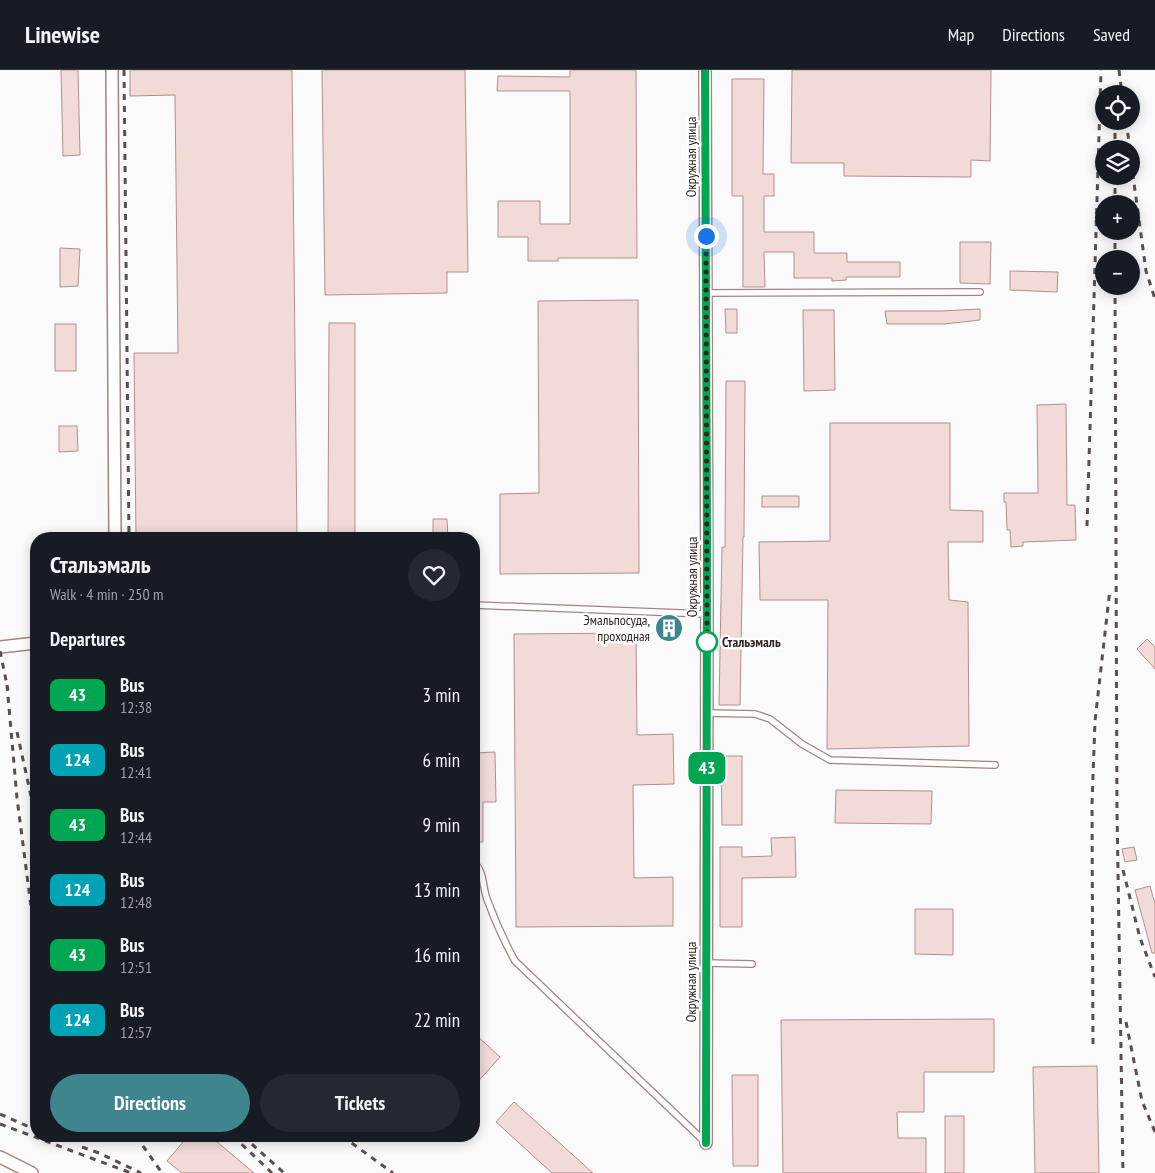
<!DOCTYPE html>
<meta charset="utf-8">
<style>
:root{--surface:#171b24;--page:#242831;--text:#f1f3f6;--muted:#9ea1a6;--line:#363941;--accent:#3e858d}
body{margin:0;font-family:"PT Sans Narrow",sans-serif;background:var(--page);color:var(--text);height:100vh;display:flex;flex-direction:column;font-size:19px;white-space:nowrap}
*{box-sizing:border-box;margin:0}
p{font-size:16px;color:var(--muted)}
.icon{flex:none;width:28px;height:28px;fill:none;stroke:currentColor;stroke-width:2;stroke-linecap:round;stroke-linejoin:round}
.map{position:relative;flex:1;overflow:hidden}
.side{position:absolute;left:30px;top:462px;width:450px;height:610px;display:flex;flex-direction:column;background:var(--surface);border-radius:20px;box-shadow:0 2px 12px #0003}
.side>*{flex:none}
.badge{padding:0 10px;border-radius:8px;font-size:18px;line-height:32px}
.fabs{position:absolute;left:1095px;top:15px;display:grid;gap:10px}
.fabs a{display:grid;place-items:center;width:45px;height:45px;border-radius:50%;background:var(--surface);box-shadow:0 2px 12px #0003;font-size:25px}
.you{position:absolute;width:25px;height:25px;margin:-12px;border:4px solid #fff;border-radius:50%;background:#1a73e8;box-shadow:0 0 0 8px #1a73e833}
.map>.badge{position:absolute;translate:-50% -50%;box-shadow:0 0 0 2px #fff}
h2{padding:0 20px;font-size:19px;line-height:45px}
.round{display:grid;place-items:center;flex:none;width:52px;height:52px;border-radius:26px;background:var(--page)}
.head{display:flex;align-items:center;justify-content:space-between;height:85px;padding:0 20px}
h1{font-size:24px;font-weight:600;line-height:38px}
.action{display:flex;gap:10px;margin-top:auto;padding:10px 20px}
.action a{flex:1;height:58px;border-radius:30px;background:var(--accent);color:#fff;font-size:20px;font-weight:600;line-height:58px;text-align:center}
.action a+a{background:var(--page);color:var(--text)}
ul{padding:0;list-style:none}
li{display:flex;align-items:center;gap:15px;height:65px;padding:0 20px}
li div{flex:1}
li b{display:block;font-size:19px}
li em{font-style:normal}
li .badge{min-width:55px;font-weight:700;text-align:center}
header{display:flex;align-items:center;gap:30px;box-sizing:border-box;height:70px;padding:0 25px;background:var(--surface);border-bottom:1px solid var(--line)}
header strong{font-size:24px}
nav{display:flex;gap:28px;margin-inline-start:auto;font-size:18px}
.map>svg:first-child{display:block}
</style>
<header>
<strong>Linewise</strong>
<nav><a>Map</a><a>Directions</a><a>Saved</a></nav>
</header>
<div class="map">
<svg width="1155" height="1103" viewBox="0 0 1155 1103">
<rect width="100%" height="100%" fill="#fafafa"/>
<!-- building -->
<g fill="#f1dad8" stroke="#b48f8c">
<polygon points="61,0 78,0 80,85 63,86"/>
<polygon points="130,0 292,0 297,469 136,469 134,283 178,283 175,25 130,26"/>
<polygon points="322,0 465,0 468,202 447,202 447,223 325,225"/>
<polygon points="570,0 636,0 637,188 558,188 558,191 528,191 528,167 498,167 498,131 540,131 540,154 570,154 570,21 497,21 498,6 570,7"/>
<polygon points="792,0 991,0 990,91 971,90 971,107 844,106 844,93 791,93"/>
<polygon points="732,9 764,9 763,104 774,104 774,126 764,126 764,162 814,162 814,183 847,183 847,192 900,192 900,207 846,207 846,210 832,211 832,208 794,208 794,182 764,182 765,217 743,217 743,126 732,126"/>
<polygon points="960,172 991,172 990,214 960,213"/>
<polygon points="60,178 80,179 78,216 60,217"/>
<polygon points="1010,201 1058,202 1057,222 1010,220"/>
<polygon points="638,230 639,503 500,504 500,424 539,423 538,231"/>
<polygon points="725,239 737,239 737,263 726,263"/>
<polygon points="980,239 980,250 944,254 887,254 885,241 941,241"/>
<polygon points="803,240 834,240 835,320 804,321"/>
<polygon points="329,253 355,253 355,464 328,464"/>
<rect x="55" y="254" width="21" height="47"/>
<polygon points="726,311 745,311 744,467 743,467 740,635 719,635 722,477 725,477"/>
<polygon points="1066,334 1067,435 1075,435 1076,470 1023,472 1023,476 1011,477 1010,460 1007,460 1006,432 1004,432 1004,423 1038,423 1037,335"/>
<polygon points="830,353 950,353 950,440 983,441 983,472 948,472 949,530 968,532 969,676 827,679 828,530 760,530 759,472 830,471"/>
<polygon points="59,356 77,356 78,381 59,382"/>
<rect x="762" y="426" width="37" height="11"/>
<polygon points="433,449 447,449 448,469 433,469"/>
<polygon points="636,563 637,665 673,664 674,714 633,715 634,808 673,807 673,856 516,857 514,564"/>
<polygon points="1147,569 1155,577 1155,599 1137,579"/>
<polygon points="495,682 496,732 483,732 483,772 474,772 474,683"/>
<polygon points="721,686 742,686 742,755 722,755"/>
<polygon points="836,720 932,721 931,754 835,753"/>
<polygon points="795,767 796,807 742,808 742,857 720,857 720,777 742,777 742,787 772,786 771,768"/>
<polygon points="1134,777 1137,790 1125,792 1122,779"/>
<polygon points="1150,816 1155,834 1155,883 1152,883 1135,820"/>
<polygon points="915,839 953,839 953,885 915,884"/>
<polygon points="994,949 994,1002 924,1002 924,1042 897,1042 898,1068 926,1068 926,1103 783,1103 781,950"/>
<polygon points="474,963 500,987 474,1016"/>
<polygon points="1097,996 1099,1103 1035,1103 1033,997"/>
<polygon points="732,1005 758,1005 758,1096 733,1096"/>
<polygon points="514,1032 593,1103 552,1103 496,1052"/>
<rect x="945" y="1046" width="19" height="57"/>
<polygon points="188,1066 210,1066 254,1103 182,1103 167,1091"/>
</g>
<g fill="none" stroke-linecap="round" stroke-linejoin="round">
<!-- service casing -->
<g stroke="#a6827f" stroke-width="8">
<g id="service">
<polyline points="707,223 980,222"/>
<polyline points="474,535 707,544"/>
<polyline points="707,643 755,644 770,649 802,674 830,690 995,695"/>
<path d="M474 792C485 803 482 816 487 829 495 851 504 871 515 891L705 1072"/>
<polyline points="706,893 752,894"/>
</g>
</g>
<!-- minor casing -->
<g stroke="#a6827f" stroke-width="14">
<g id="minor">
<polyline points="112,0 115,469"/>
<polyline points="705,0 707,544 706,1073"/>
<polyline points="0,577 36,573"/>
<polyline points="0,1087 32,1103"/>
</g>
</g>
<!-- service -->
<use href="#service" stroke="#fff" stroke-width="5.5"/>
<!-- minor -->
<use href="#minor" stroke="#fff" stroke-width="11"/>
<!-- rail -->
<g stroke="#5b4f4e" stroke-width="3" stroke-dasharray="6 6" stroke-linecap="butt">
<polyline points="124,0 129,469"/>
<polyline points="1119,0 1122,24"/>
<polyline points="1115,51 1115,79"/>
<polyline points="1126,51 1130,79"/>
<polyline points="1131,91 1146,201 1155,229"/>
<polyline points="1115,106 1115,134"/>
<polyline points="1115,161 1115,189"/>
<polyline points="1115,216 1117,741 1123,1103"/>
<polyline points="1087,456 1101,0"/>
<polyline points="0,581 8,620"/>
<polyline points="7,615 17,728 36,875"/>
<polyline points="17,662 36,749"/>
<polyline points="1123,800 1140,868 1155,907"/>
<polyline points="1126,952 1142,1031 1155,1062"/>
<polyline points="1093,974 1092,734 1095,651 1110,519"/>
<polyline points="0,1044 36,1060"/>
<polyline points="0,1054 131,1103"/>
<polyline points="136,1066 162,1103"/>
<polyline points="233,1066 272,1103"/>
<polyline points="243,1066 284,1103"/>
<polyline points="342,1066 393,1103"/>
<polyline points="82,1077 99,1083 141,1103"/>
</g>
</g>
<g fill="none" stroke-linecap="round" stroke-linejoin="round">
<!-- line casing -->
<g stroke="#fff" stroke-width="11">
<polyline id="line" points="705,0 707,469 706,1073"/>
</g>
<!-- line -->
<use href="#line" stroke="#00a651" stroke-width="8"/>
<!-- walk -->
<polyline stroke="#332523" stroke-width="5" stroke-dasharray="0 9" points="706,166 707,572"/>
</g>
<!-- icons -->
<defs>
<g id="building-disc" transform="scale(1.4375)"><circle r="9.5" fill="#3e858d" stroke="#fff"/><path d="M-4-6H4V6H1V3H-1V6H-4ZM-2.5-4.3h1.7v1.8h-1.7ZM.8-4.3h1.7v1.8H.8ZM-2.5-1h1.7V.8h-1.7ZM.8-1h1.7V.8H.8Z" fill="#fff"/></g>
</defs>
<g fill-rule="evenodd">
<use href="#building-disc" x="669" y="558"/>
</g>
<!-- markers -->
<circle fill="#fff" stroke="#00a651" stroke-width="2.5" cx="707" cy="572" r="10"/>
<g text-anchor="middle" stroke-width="5" stroke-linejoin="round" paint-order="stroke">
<!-- street labels -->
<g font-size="14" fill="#332523" stroke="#fff">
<text transform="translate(691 87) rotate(-90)" y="5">Окружная улица</text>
<text transform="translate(692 507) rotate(-90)" y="5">Окружная улица</text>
<text transform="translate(691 912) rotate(-90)" y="5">Окружная улица</text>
</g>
<!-- poi labels -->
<g font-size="14" fill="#332523" stroke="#fff" text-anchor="end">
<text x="650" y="555">Эмальпосуда,<tspan x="650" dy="16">проходная</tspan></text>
</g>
<!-- stop labels -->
<g font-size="14" font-weight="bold" fill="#332523" stroke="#fff" text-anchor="start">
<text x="722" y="577">Стальэмаль</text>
</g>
</g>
</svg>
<div class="fabs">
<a><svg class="icon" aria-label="locate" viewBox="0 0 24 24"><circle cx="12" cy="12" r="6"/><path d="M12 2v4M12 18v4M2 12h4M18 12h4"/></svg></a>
<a><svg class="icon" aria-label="layers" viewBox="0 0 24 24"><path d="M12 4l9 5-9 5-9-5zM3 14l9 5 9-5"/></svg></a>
<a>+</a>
<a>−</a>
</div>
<div class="you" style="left:706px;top:166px"></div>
<b class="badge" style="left:707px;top:698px;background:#00a651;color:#fff">43</b>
<section class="side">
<div class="head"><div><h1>Стальэмаль</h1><p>Walk · 4 min · 250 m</p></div><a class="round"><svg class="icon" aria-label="heart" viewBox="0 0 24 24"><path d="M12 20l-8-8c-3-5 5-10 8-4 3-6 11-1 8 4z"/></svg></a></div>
<h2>Departures</h2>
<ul>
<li><span class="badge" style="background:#00a651;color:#fff">43</span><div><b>Bus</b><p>12:38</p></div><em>3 min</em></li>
<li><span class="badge" style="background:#00a3b4;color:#fff">124</span><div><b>Bus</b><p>12:41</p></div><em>6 min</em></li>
<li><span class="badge" style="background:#00a651;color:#fff">43</span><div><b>Bus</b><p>12:44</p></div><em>9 min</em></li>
<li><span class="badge" style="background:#00a3b4;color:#fff">124</span><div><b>Bus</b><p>12:48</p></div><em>13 min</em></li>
<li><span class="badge" style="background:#00a651;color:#fff">43</span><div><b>Bus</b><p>12:51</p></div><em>16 min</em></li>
<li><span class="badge" style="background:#00a3b4;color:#fff">124</span><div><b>Bus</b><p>12:57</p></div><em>22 min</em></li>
</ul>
<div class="action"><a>Directions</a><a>Tickets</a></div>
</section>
</div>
